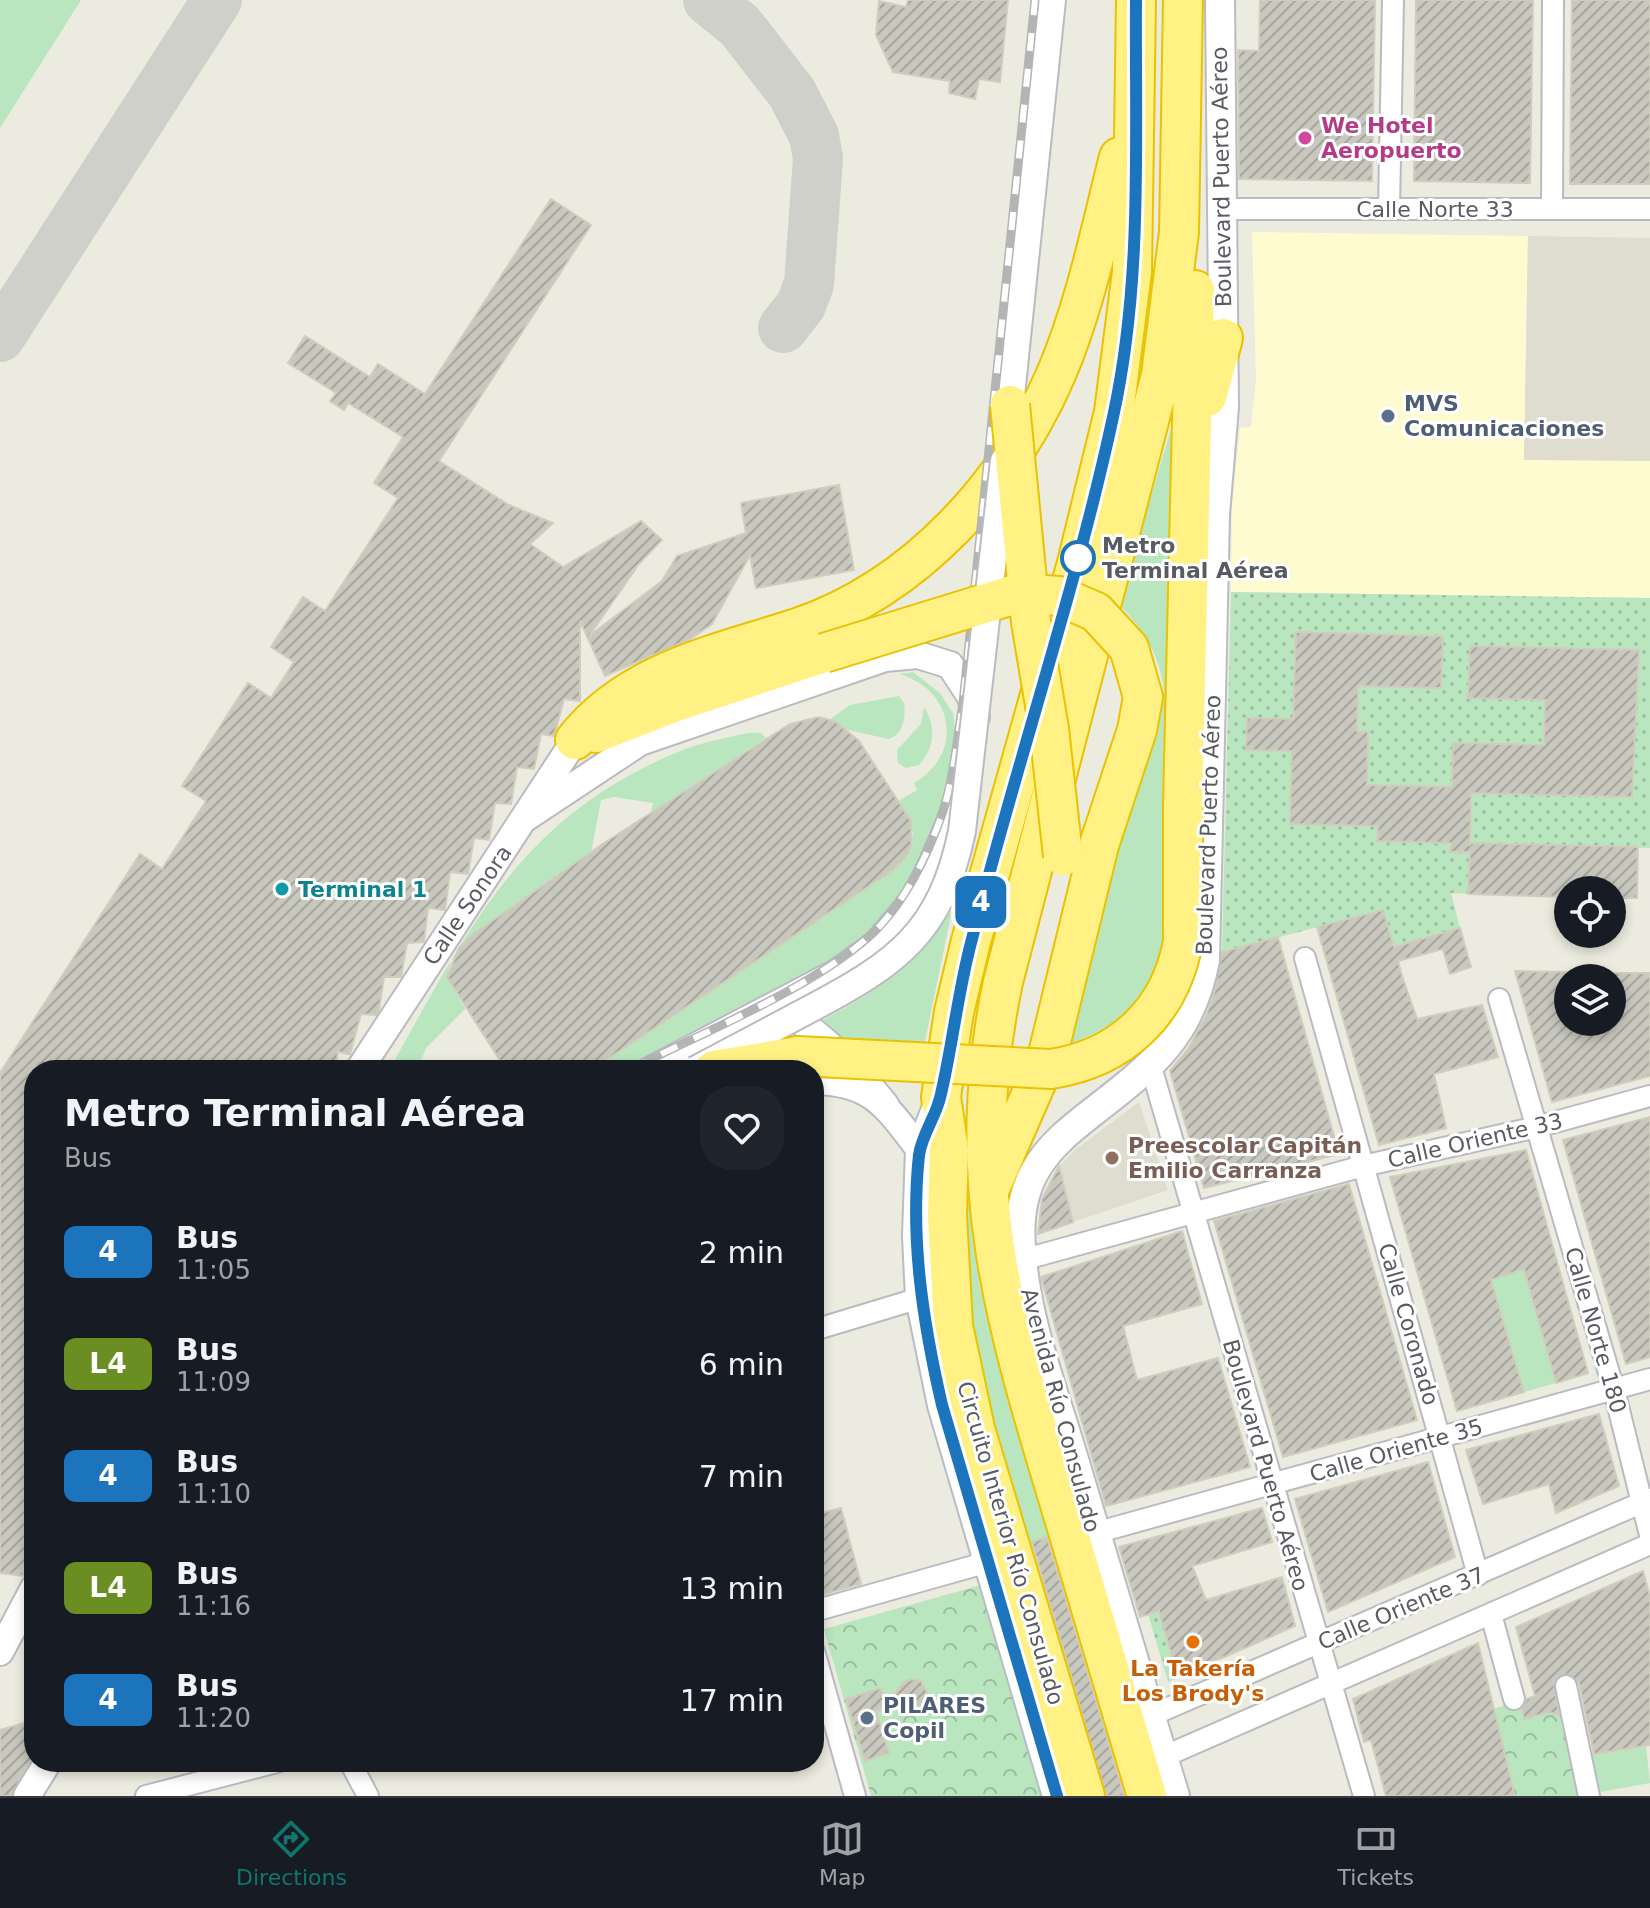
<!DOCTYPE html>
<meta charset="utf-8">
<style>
:root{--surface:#171b24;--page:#20242c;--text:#f1f3f6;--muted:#9ea1a6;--line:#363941;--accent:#0f766e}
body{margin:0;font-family:"DejaVu Sans",sans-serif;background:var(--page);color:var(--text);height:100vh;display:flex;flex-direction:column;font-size:30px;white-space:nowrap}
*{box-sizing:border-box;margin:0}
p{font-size:26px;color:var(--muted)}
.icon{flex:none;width:44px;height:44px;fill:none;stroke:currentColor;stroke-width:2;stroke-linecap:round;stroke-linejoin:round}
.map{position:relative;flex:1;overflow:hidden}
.side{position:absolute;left:24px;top:1060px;width:800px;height:712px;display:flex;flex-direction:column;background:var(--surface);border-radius:32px;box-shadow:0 4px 12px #0003}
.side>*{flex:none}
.badge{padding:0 16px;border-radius:12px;font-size:28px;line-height:52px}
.buttons{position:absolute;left:1554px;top:876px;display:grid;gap:16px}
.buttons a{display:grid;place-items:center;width:72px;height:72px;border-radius:50%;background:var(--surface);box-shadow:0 4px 12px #0003;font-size:40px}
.map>.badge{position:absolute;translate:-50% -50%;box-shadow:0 0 0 4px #fff}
.round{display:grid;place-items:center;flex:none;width:84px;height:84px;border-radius:32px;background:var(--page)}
.overview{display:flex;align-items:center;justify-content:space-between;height:136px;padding:0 40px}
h1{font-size:38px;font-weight:600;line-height:60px}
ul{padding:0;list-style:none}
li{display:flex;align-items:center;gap:24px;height:112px;padding:0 40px}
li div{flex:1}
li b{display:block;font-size:30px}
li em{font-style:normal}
li .badge{min-width:88px;font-weight:700;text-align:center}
.menu{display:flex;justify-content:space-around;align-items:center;height:112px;border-top:2px solid var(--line);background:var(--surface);font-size:22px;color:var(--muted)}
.menu a{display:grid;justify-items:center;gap:4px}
.menu .selected{color:var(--accent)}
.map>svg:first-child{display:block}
</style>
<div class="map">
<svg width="1650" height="1796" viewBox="0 0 1650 1796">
<defs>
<pattern id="park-crowns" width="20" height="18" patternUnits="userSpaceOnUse" patternTransform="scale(2)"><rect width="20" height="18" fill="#b9e6bf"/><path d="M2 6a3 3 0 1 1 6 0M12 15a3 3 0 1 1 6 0" fill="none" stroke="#99bd9f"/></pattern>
<pattern id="garden-dots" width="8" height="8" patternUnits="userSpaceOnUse" patternTransform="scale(2)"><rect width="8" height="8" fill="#b9e6bf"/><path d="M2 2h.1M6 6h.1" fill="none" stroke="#99bd9f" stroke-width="1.8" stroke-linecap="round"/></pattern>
<pattern id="building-hatch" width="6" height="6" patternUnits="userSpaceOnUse" patternTransform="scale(2)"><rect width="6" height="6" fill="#c9c8be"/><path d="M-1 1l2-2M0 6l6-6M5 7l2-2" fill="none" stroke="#a6a59e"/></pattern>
</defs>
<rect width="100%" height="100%" fill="#ecebdf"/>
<!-- commercial -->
<polygon fill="#fffbd1" points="1252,232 1528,236 1524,459 1650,461 1650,598 1231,592 1232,506 1240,428 1251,427 1256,379"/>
<!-- education -->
<g fill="#deddcf">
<polygon points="1528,236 1650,238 1650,461 1524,460"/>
<polygon points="1139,1102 1168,1190 1073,1222 1059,1167 1075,1150"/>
</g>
<!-- grass -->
<g fill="#b9e6bf">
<polygon points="0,0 81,0 0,128"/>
<path d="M1179 402 1166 926C1152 996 1129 1024 1060 1047L1164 692C1160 654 1144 631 1119 604Z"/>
<path d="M913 672 940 693 953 713 958 750 947 807 919 872 880 928 816 977 635 1070H591L893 870 905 858 913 833 898 801 917 790 914 783C964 754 955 690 899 674Z"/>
<path d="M899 696 904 703C906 717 903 734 889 739L848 730 829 720 850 705Z"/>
<path d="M924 707C936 726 935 748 919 765L906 768 898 763 897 750 921 724Z"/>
<path d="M748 733H761L766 738 651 813 653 803 614 797 601 800 591 853 472 935 451 961 447 977 465 1009 426 1048 417 1070H389C469 928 521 815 683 750 703 742 726 738 748 733Z"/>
<path d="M952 910 924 1046 778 1043C857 1002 899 986 952 910Z"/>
<polygon points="967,1131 972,1233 980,1287 1050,1536 1030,1542 1097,1774 996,1439 972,1335 963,1155"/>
<polygon points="1524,1269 1556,1383 1524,1392 1491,1280"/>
<polygon points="1646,1746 1650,1783 1600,1792 1592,1754"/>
</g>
<!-- park -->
<g fill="url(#park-crowns)">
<polygon points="981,1585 1045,1796 871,1796 824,1629"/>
<polygon points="1520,1701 1524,1719 1549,1712 1569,1718 1583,1796 1515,1796 1493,1709"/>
</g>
<!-- garden -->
<g fill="url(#garden-dots)">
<polygon points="1231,592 1650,598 1650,848 1470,843 1468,894 1451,893 1460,928 1394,947 1383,910 1222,952"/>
<polygon points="1201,1587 1209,1612 1163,1625 1176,1671 1222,1658 1168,1682 1148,1614"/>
</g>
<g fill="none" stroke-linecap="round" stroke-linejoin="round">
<!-- taxiway -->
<g stroke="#d0d0ca" stroke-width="50">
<polyline points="708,0 740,26 792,93 814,136 818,158 809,284 801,305 783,328"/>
<polyline points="0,337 217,0"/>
</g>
</g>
<!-- building -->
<g fill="url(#building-hatch)" stroke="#d1cdbd" stroke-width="2">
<polygon points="908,0 1008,0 1000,82 979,79 975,99 949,93 950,81 893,72 876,35 879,1 906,7"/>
<polygon points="1260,0 1375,0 1372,181 1239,179 1238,50 1259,51"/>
<polygon points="1416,0 1533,0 1530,183 1414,181"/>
<polygon points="1572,0 1650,0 1650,184 1570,184"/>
<polygon points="551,199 591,225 439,461 509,505 553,523 530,544 563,567 641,521 662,540 632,571 635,570 589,636 662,581 677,556 746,533 741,503 839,485 854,570 756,588 750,555 712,624 690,639 605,676 580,621 580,701 564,699 554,736 541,734 534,769 517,767 511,804 495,803 489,840 474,838 468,874 450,872 445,910 428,908 424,942 407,943 401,977 384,977 379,1010 376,1015 361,1014 350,1054 338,1052 335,1070 34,1070 34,1540 29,1540 23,1576 0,1573 0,1073 140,854 162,869 206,801 182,786 248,683 271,698 294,662 271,647 303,597 325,611 398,498 374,483 403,437 348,403 344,410 330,401 336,393 288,363 305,336 370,377 378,364 425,394"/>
<polygon points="1296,632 1443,636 1441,688 1358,686 1357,731 1368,732 1367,785 1452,787 1453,743 1544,745 1545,700 1468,698 1470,646 1639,650 1632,797 1471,793 1470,846 1470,843 1638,847 1637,898 1612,898 1612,890 1568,890 1568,897 1468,894 1470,852 1450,852 1451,843 1377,841 1378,826 1290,824 1292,751 1246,750 1247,718 1293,719"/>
<polygon points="819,717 836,722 859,741 911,821 911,846 905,858 893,870 591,1070 506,1070 447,977 459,948 472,935 604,843 790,724"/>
<polygon points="1383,910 1394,947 1460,928 1471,967 1450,974 1443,949 1398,961 1402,976 1417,1019 1482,1005 1498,1057 1434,1074 1446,1128 1379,1145 1317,927"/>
<polygon points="1278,937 1339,1154 1204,1188 1170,1071 1188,1049 1206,1016 1215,990 1222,952"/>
<polygon points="1515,971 1568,972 1568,1022 1612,1022 1612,973 1650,973 1650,1076 1552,1102"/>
<polygon points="1650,1117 1650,1357 1626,1364 1563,1140"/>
<polygon points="1526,1150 1588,1373 1556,1383 1524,1269 1491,1280 1524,1392 1457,1411 1390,1177"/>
<polygon points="1059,1166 1073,1222 1038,1234 1042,1199"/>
<polygon points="1349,1184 1417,1420 1283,1457 1214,1221"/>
<polygon points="1182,1231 1202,1304 1123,1326 1137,1380 1218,1358 1250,1467 1106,1506 1041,1277"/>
<polygon points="1599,1414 1619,1486 1556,1513 1549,1484 1483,1504 1466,1450"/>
<polygon points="1428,1462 1455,1557 1328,1612 1295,1499"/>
<polygon points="841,1508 861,1584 820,1595 814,1571 814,1515"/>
<polygon points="1262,1508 1272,1542 1192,1566 1206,1600 1282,1577 1295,1626 1222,1658 1176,1671 1159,1611 1140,1617 1119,1547"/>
<polygon points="1047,1537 1105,1731 1124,1796 1106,1796 1032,1542"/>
<polygon points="1643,1571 1650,1597 1650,1745 1594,1754 1579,1683 1569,1674 1558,1676 1554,1683 1559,1715 1549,1712 1524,1719 1522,1709 1527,1699 1535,1696 1516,1627"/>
<polygon points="1478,1643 1515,1796 1386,1796 1371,1740 1364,1742 1353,1699"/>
<polygon points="912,1679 921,1681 928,1694 922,1707 912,1709 892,1698 903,1683"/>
<polygon points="881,1688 887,1708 876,1711 889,1753 865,1761 846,1699"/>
<polygon points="34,1720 34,1754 11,1796 0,1796 0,1730"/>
</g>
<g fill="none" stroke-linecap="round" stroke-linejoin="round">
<!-- minor casing -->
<g stroke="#babbc2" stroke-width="24">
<g id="minor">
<polyline points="1389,208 1393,0"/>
<polyline points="1220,209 1650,209"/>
<polyline points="1552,209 1553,0"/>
<polyline points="1305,958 1478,1575"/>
<polyline points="1499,999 1614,1390 1650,1535"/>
<polyline points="1151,1067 1364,1796"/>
<polyline points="1022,1260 1363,1166 1537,1127 1650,1096"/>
<polyline points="814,1330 920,1298"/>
<polyline points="1095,1533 1650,1379"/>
<polyline points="814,1611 988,1562"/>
<polyline points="1491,1614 1514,1699"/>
<polyline points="814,1651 855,1796"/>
<polyline points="1566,1686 1589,1796"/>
<polyline points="1150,1716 1650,1499"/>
<polyline points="1163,1757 1650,1544"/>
<polyline points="350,1762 368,1796"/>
<polyline points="146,1796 277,1762"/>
</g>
</g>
<!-- tertiary casing -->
<g stroke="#babbc2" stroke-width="30">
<g id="tertiary">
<polyline points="1010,405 1052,0"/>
<polyline points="527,817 640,742 885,658 918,655 950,665 971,697 976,717"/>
<path d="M780 1007C822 1035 855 1066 886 1106"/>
<polyline points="359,1070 575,740"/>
<polyline points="651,1070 838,972 877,944 919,894 962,795"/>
<path d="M814 1081C873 1082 886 1106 920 1150"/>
<polyline points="0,1652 34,1588"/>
<polyline points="27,1796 48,1762"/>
</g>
</g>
<!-- secondary casing -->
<g stroke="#babcc4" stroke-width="32">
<g id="secondary">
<polyline points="941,1097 920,1150 917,1236 920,1298 942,1405 1057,1796"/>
<path d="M1175 1796C1140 1682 1106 1568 1072 1453 1052 1387 1025 1317 1021 1247 1019 1222 1022 1194 1035 1171 1049 1146 1072 1128 1094 1111 1152 1066 1191 1036 1205 960L1215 514 1224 407 1220 0"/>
</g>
</g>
<!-- motorway casing -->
<g stroke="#ebc200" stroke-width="42">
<g id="motorway">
<polyline points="1207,397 1223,338"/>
<polyline points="596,733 673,703 824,653"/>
<path d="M575 740C629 671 718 654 797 628 916 588 1009 484 1057 372 1086 303 1101 228 1119 157"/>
<polyline points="1183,806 1195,290"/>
<polyline points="991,1186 1047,1058 1099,845"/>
<polyline points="1085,1796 975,1429 953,1326 947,1215 949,1150 941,1097 954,1012 971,941 1077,563 1114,412 1132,272 1136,0"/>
<path d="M1147 1796C1119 1701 1090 1606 1062 1511 1005 1323 961 1181 1003 982L1161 375 1179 232 1183 0"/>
</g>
</g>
<!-- minor -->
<use href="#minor" stroke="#fff" stroke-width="20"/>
<!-- tertiary -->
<use href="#tertiary" stroke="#fff" stroke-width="26"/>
<!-- secondary -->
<use href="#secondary" stroke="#fff" stroke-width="28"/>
<!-- motorway -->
<use href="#motorway" stroke="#fff183" stroke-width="38"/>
<!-- rail casing -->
<g stroke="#b3b4b4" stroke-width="9">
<path id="rail" d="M629 1070C703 1032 821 985 878 928 908 896 929 852 943 811 954 776 957 739 963 703L1035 0"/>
</g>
<!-- rail -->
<use href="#rail" stroke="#fff" stroke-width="6" stroke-dasharray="18" stroke-linecap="butt"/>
<!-- tertiary-bridge casing -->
<g stroke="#babbc2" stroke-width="30" stroke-linecap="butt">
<path id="tertiary-bridge" d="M695 1070C733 1050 771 1030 810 1009 897 963 941 933 962 831L1004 461"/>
</g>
<!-- motorway-bridge casing -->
<g stroke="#ebc200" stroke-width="42" stroke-linecap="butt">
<g id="motorway-bridge">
<polyline points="1010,405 1031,622 1049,729 1063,856"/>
<polyline points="824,653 1019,593 1059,596 1096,612 1129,648 1143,697 1137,730 1099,845"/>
<path d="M714 1070 798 1056 1051 1069C1122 1058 1170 1012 1183 942V806"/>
</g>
</g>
<!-- tertiary-bridge -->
<use href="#tertiary-bridge" stroke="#fff" stroke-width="26"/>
<!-- motorway-bridge -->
<use href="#motorway-bridge" stroke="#fff183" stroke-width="38"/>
</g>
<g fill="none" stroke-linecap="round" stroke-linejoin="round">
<!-- line casing -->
<g stroke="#fff" stroke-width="18">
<path id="line" d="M1057 1796 942 1405C923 1323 910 1239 919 1155 922 1134 937 1115 941 1094 953 1043 958 990 972 939 1016 764 1075 593 1113 417 1143 281 1135 138 1136 0"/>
</g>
<!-- line -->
<use href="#line" stroke="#1c75bc" stroke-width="12"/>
</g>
<!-- markers -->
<circle fill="#d1479c" stroke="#fff" stroke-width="3" cx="1305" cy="138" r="8"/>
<g fill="#5c6f8a" stroke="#fff" stroke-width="3">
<circle cx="1388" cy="416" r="8"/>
<circle cx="867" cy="1718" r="8"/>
</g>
<circle fill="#fff" stroke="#1c75bc" stroke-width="4" cx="1078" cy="558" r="16"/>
<circle fill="#0f9aa8" stroke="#fff" stroke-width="3" cx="282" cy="889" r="8"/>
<circle fill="#8d6e63" stroke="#fff" stroke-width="3" cx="1112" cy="1158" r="8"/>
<circle fill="#e8710a" stroke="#fff" stroke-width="3" cx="1193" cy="1642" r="8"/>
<g text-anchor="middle" stroke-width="6" stroke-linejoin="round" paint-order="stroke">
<!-- hotel labels -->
<g font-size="22" font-weight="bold" fill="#b23c85" stroke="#fff" text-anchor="start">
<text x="1321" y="133">We Hotel<tspan x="1321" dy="25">Aeropuerto</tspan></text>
</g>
<!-- street labels -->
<g font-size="22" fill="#585b61" stroke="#fff">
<text transform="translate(1221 177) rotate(-91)" y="8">Boulevard Puerto Aéreo</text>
<text x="1435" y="217">Calle Norte 33</text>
<text transform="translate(1208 825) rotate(-88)" y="8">Boulevard Puerto Aéreo</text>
<text transform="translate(467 905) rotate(-56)" y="8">Calle Sonora</text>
<text transform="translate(1475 1140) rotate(-13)" y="8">Calle Oriente 33</text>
<text transform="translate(1409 1324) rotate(74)" y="8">Calle Coronado</text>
<text transform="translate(1596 1330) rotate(74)" y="8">Calle Norte 180</text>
<text transform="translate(1061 1410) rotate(75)" y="8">Avenida Río Consulado</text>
<text transform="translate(1396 1450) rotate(-16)" y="8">Calle Oriente 35</text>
<text transform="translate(1266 1465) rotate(74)" y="8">Boulevard Puerto Aéreo</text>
<text transform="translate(1011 1543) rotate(74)" y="8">Circuito Interior Río Consulado</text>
<text transform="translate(1401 1608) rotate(-23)" y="8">Calle Oriente 37</text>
</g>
<!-- service labels -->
<g font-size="22" font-weight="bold" fill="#4e5e75" stroke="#fff" text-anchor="start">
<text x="1404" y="411">MVS<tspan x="1404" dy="25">Comunicaciones</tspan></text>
<text x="883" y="1713">PILARES<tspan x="883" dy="25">Copil</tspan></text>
</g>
<!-- stop labels -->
<g font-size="22" font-weight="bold" fill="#585b61" stroke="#fff" text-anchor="start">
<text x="1102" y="553">Metro<tspan x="1102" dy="25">Terminal Aérea</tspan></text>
</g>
<!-- culture labels -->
<g font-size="22" font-weight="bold" fill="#0d838f" stroke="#fff" text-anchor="start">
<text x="298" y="897">Terminal 1</text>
</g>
<!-- education labels -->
<g font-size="22" font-weight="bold" fill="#785e54" stroke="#fff" text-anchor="start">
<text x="1128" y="1153">Preescolar Capitán<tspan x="1128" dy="25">Emilio Carranza</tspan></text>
</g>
<!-- food labels -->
<g font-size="22" font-weight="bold" fill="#c56008" stroke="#fff">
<text x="1193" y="1676">La Takería<tspan x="1193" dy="25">Los Brody's</tspan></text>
</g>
</g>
</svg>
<div class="buttons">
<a><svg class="icon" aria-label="locate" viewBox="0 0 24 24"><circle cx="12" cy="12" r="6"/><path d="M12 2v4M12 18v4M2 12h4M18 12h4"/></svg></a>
<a><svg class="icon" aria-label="layers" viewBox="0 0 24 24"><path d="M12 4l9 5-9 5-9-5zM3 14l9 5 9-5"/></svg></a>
</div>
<b class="badge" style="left:981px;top:902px;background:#1c75bc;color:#fff">4</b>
<section class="side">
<div class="overview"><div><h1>Metro Terminal Aérea</h1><p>Bus</p></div><a class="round"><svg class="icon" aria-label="heart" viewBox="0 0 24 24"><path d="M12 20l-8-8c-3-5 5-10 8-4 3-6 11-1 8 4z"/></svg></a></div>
<ul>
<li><span class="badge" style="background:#1c75bc;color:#fff">4</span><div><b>Bus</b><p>11:05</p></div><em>2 min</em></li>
<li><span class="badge" style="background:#6b8e23;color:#fff">L4</span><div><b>Bus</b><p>11:09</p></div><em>6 min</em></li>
<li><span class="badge" style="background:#1c75bc;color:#fff">4</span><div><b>Bus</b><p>11:10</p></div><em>7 min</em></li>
<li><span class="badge" style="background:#6b8e23;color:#fff">L4</span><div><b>Bus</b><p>11:16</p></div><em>13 min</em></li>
<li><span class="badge" style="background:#1c75bc;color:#fff">4</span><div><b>Bus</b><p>11:20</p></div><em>17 min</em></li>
</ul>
</section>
</div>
<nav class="menu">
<a class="selected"><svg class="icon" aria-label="directions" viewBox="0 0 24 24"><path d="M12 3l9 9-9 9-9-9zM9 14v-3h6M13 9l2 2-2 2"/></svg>Directions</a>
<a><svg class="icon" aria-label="map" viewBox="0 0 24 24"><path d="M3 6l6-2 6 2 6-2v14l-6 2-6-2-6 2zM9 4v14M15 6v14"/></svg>Map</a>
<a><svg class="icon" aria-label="tickets" viewBox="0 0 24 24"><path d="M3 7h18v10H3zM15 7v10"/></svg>Tickets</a>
</nav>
